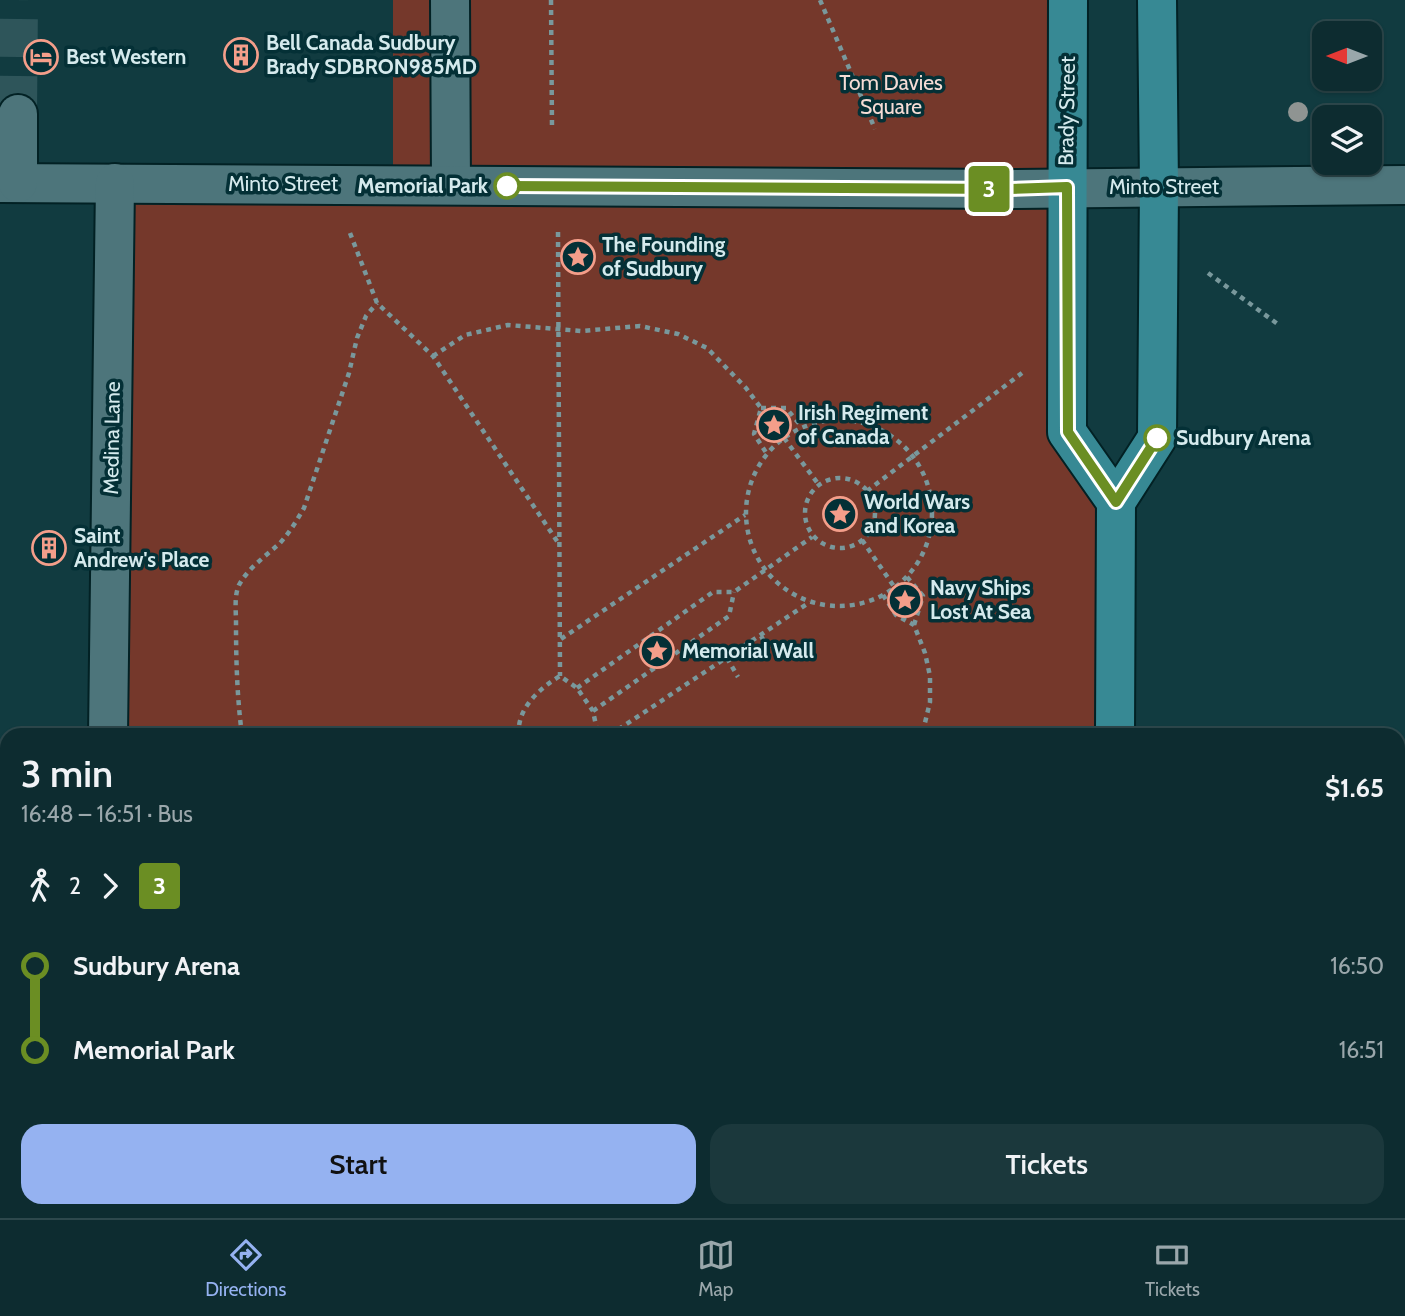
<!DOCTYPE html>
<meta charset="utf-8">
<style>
:root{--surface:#0d2c30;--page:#1b383c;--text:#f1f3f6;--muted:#9aa7ab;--line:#2d484c;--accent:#95b2f1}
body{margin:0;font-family:Cabin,sans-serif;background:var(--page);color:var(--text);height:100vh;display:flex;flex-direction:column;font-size:26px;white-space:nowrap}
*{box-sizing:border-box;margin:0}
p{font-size:23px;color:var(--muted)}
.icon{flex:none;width:38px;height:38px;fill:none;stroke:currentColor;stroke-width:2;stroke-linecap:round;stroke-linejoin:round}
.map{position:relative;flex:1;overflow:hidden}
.panel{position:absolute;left:0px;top:728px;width:1405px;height:490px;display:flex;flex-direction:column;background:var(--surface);border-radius:21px 21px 0 0;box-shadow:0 2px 5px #0004,0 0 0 2px var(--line)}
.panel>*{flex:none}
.badge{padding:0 14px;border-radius:5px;font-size:24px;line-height:46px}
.needle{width:46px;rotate:270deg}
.controls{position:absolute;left:1312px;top:21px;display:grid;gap:14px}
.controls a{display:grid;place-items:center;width:70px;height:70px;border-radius:14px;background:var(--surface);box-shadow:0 2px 5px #0004,0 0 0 2px var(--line);font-size:35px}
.map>.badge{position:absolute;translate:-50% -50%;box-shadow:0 0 0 4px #fff}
.legs{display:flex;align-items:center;gap:10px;height:77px;padding:0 21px;font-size:23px}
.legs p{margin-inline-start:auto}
.overview{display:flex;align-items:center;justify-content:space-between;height:119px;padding:0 21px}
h1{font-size:38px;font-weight:600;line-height:52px}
.cta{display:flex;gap:14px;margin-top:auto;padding:14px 21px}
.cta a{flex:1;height:80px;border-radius:21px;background:var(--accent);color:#111;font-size:28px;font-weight:600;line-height:80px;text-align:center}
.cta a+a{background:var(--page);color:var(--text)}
ul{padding:0 21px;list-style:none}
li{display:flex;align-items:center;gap:24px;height:84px;font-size:26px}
li i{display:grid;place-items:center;width:10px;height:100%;margin:0 9px;background:currentColor}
li i::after{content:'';width:18px;height:18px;margin:-9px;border:5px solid;border-radius:50%;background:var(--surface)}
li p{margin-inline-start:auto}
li:first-child i{background:linear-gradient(#0000 50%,currentColor 0)}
li:last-child i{background:linear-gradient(currentColor 50%,#0000 0)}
.menu{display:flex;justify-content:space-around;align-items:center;height:98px;border-top:2px solid var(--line);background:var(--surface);font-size:19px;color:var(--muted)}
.menu a{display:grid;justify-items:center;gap:4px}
.menu .active{color:var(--accent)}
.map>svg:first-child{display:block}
</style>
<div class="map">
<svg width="1405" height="1218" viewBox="0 0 1405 1218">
<rect width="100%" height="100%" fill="#113b40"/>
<!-- green -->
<polygon fill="#75382b" points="393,0 1064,0 1063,433 1112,503 1111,735 105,735 111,187 393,188"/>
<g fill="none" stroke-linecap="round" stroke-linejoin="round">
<!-- minor-tunnel -->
<polyline stroke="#2e555a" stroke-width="38" stroke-dasharray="38 19" stroke-linecap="butt" points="18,114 19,0"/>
<!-- minor casing -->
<g stroke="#022124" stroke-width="42">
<g id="minor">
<polyline points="450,0 451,185"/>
<polyline points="0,183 1009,189 1405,185"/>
<polyline points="18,183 18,114"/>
<polyline points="108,735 115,183"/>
<polyline points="1398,928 1405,928"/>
<polyline points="103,1218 103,1211"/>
</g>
</g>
<!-- major casing -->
<g stroke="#022124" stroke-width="42">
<g id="major">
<polyline points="1068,0 1067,432 1116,502"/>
<polyline points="1115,735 1116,502 1157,438 1159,186 1157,0"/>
<polyline points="1125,1211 1126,1218"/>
<polyline points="1072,1218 1072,1211"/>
</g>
</g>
<!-- path -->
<g stroke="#79989c" stroke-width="4.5" stroke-dasharray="5 5" stroke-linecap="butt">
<polyline points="551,0 552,127"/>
<polyline points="820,0 875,129"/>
<polyline points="558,232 560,676"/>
<polyline points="350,233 377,303 433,356 559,544"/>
<polyline points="1208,273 1279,325"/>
<polyline points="433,356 465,335 508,325 581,331 640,326 678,334 707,348 746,388 761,408 754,434 767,454"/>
<polyline points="761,408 786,408 802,427"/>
<circle cx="839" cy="513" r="93"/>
<polyline points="784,438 819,485"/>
<circle cx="840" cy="513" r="35"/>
<polyline points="867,491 1022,373"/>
<polyline points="862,540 895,588"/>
<polyline points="907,577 923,596 914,625"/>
<polyline points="883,595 896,615 914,625 925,653 930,676 930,702 922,735"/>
<polyline points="761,636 771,653"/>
<polyline points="561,639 745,515"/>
<polyline points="727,658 738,677"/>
<polyline points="577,688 713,592 734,592 812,537"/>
<polyline points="593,711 729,616 734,592"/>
<path d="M242 735C237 697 236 660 236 622 236 611 234 596 239 585 248 568 266 556 280 543 290 532 297 520 304 508L349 373 357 338 366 316 377 303"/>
<path d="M519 735C516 709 540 688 560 676L577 688 593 711 598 735"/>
<polyline points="610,735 810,602"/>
<polyline points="0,771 7,771"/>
<polyline points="0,1092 7,1092"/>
<polyline points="691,1211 691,1218"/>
</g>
<!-- minor -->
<use href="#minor" stroke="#4d757b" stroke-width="38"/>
<!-- major -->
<use href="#major" stroke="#378994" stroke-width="38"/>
</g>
<!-- trees -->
<circle fill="#8f9492" cx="1298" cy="112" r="10"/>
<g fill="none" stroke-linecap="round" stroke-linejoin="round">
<!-- line-1 casing -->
<g stroke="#fff" stroke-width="16">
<polyline id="line-1" points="507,186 1009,189 1067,187 1068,432 1116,502 1157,438"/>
</g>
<!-- line-1 -->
<use href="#line-1" stroke="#6b8e23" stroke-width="10"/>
</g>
<!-- icons -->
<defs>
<g id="building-ring" transform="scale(1.75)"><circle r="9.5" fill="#043036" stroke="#f49e8a" stroke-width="1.5"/><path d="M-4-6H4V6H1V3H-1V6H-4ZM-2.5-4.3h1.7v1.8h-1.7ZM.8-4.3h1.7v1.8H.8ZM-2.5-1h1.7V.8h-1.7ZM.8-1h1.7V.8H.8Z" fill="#f49e8a"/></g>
<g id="hotel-ring" transform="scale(1.75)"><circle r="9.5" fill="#043036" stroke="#f49e8a" stroke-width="1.5"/><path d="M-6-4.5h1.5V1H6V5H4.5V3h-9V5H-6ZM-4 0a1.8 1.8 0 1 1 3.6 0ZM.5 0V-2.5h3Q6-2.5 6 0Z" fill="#f49e8a"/></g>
<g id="sight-ring" transform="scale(1.75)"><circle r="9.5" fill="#043036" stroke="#f49e8a" stroke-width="1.5"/><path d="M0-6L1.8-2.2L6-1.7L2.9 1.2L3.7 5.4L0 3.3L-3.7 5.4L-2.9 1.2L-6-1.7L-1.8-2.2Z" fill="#f49e8a"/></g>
</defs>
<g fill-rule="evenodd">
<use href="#building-ring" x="241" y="55"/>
<use href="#hotel-ring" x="41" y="57"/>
<use href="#sight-ring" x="578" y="257"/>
<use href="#sight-ring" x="774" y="425"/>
<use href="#sight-ring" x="840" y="514"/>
<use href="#building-ring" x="49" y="548"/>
<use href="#sight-ring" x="905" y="600"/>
<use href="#sight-ring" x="657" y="651"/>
</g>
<!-- markers -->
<g fill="#fff" stroke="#6b8e23" stroke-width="3.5">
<circle cx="507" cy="186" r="12"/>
<circle cx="1157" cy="438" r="12"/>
</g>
<g text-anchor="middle" stroke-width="7" stroke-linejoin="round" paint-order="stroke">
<!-- poi labels -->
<g font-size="21" font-weight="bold" fill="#d5eaed" stroke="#043036" text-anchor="start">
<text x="266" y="50">Bell Canada Sudbury<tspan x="266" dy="24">Brady SDBRON985MD</tspan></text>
<text x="66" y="64">Best Western</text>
<text x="602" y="252">The Founding<tspan x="602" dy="24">of Sudbury</tspan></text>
<text x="798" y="420">Irish Regiment<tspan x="798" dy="24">of Canada</tspan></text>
<text x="864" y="509">World Wars<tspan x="864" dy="24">and Korea</tspan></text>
<text x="74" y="543">Saint<tspan x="74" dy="24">Andrew's Place</tspan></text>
<text x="930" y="595">Navy Ships<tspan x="930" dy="24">Lost At Sea</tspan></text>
<text x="682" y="658">Memorial Wall</text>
</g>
<!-- park labels -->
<g font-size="21" fill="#f6dcd5" stroke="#043036">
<text x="891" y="90">Tom Davies<tspan x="891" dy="24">Square</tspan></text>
</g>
<!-- street labels -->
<g font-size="21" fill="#d5eaed" stroke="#043036">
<text transform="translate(1067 111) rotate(-89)" y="7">Brady Street</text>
<text x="283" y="191">Minto Street</text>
<text x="1164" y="194">Minto Street</text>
<text transform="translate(112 438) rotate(-89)" y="7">Medina Lane</text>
</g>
<!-- stop labels -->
<g font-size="21" font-weight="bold" fill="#d5eaed" stroke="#043036" text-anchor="end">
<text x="488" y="193">Memorial Park</text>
<text x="1176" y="445" text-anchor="start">Sudbury Arena</text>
</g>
</g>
</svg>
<div class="controls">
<a><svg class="needle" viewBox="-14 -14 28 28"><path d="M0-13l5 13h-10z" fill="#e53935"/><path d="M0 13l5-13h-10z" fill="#9aa7ab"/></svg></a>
<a><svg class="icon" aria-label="layers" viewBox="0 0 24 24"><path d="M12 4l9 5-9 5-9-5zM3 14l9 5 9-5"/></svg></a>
</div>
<b class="badge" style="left:989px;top:189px;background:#6b8e23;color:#fff">3</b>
<section class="panel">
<div class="overview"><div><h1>3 min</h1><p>16:48 – 16:51 · Bus</p></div><b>$1.65</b></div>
<div class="legs"><svg class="icon" aria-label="walk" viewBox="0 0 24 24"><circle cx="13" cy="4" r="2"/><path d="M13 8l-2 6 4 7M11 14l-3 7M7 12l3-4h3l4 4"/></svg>2<svg class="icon" aria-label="forward" viewBox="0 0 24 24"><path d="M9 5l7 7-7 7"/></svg><b class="badge" style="background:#6b8e23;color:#fff">3</b></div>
<ul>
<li><i style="color:#6b8e23"></i><b>Sudbury Arena</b><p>16:50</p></li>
<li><i style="color:#6b8e23"></i><b>Memorial Park</b><p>16:51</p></li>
</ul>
<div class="cta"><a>Start</a><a>Tickets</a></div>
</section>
</div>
<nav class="menu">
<a class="active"><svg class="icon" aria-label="directions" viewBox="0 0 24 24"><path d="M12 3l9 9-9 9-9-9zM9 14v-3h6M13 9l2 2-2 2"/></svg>Directions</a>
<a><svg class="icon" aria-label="map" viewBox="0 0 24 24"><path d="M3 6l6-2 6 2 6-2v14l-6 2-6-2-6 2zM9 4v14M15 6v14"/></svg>Map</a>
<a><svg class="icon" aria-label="tickets" viewBox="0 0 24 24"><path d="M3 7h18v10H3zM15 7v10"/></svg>Tickets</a>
</nav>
